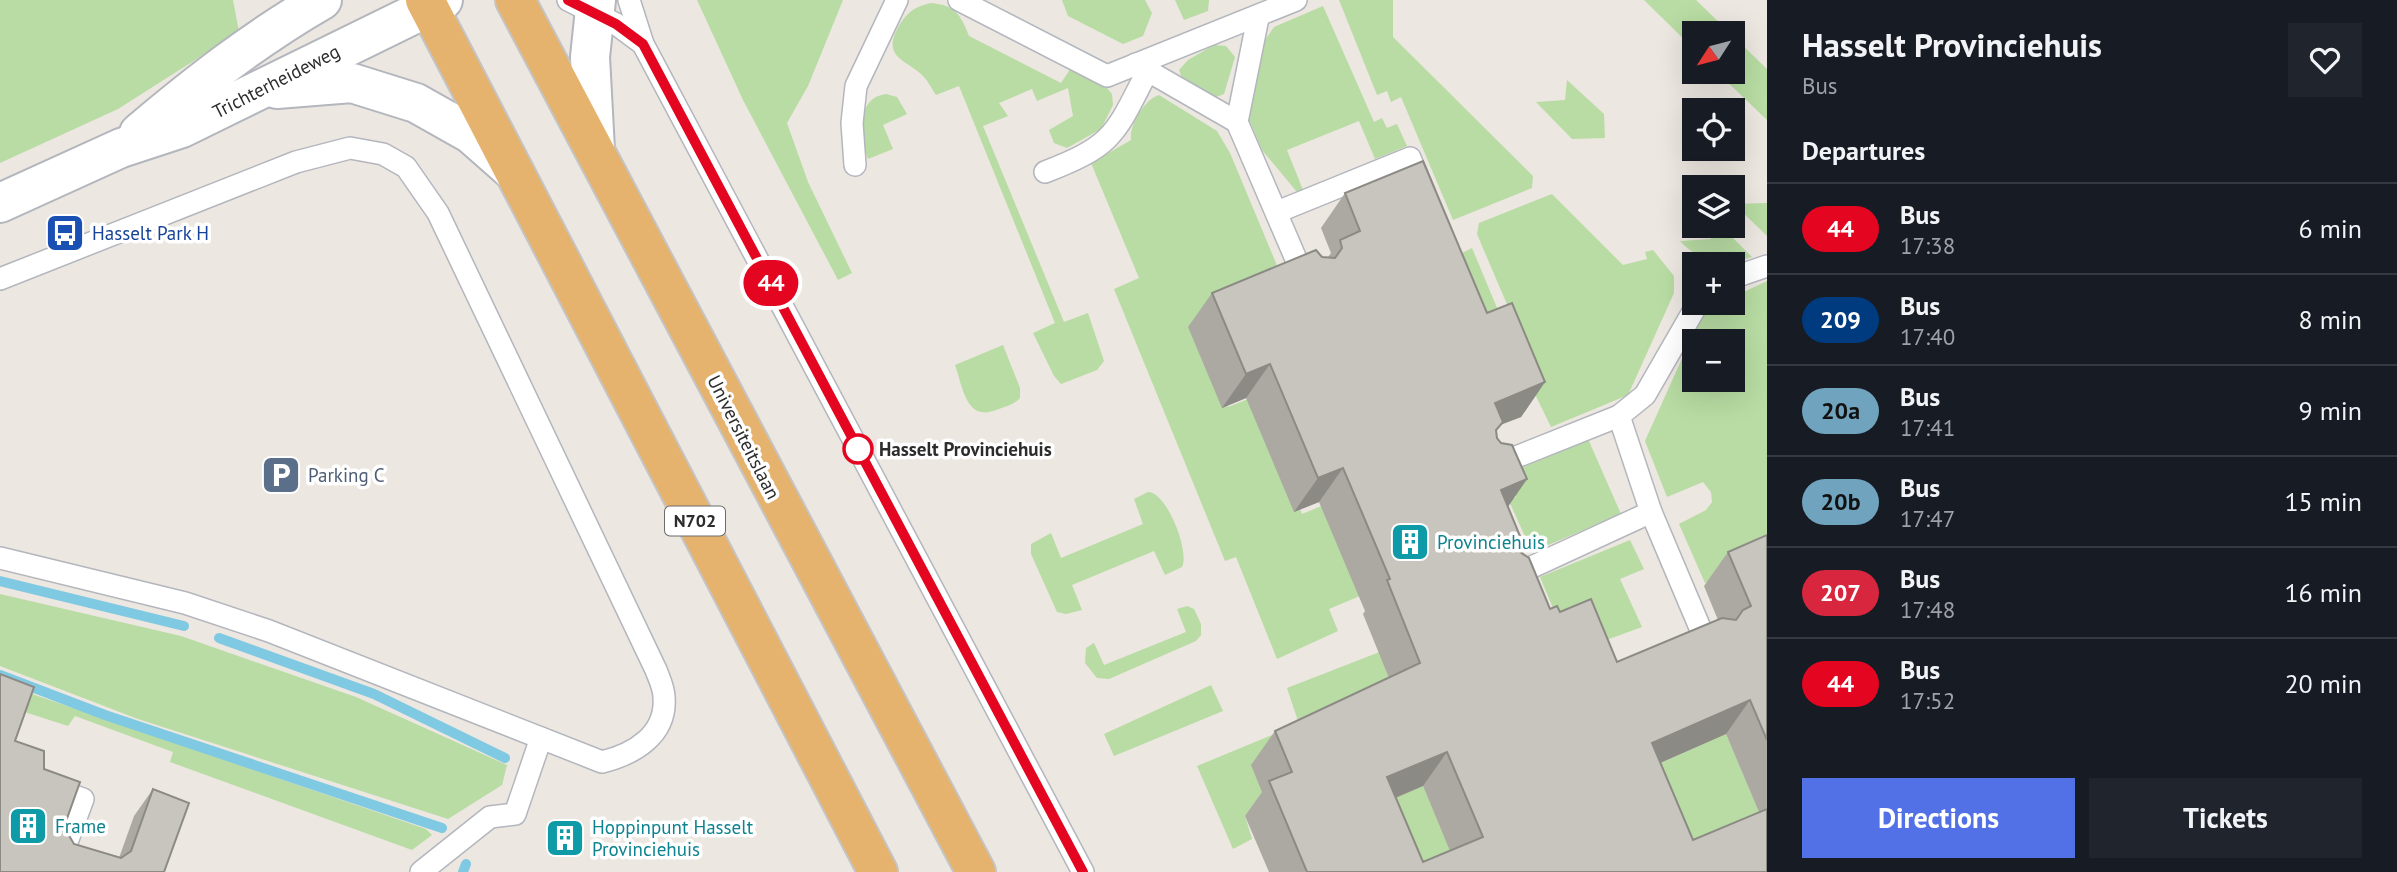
<!DOCTYPE html>
<meta charset="utf-8">
<style>
:root{--surface:#171b24;--page:#20242c;--text:#f1f3f6;--muted:#9ea1a6;--line:#363941;--accent:#5371e6}
body{margin:0;font-family:"PT Sans",sans-serif;background:var(--page);color:var(--text);height:100vh;display:flex;flex-direction:column;font-size:26px;white-space:nowrap}
*{box-sizing:border-box;margin:0}
p{font-size:23px;color:var(--muted)}
.icon{flex:none;width:38px;height:38px;fill:none;stroke:currentColor;stroke-width:2;stroke-linecap:round;stroke-linejoin:round}
.map{position:relative;flex:1;overflow:hidden}
.panel{display:flex;flex-direction:column;background:var(--surface);width:630px}
.panel>*{flex:none}
.badge{padding:0 14px;border-radius:23px;font-size:24px;line-height:46px}
.needle{width:46px;rotate:234deg}
.controls{position:absolute;left:1682px;top:21px;display:grid;gap:14px}
.controls a{display:grid;place-items:center;width:63px;height:63px;border-radius:0px;background:var(--surface);box-shadow:0 7px 28px #0002;font-size:35px}
.map>.badge{position:absolute;translate:-50% -50%;box-shadow:0 0 0 4px #fff}
h2{padding:0 35px;font-size:26px;line-height:63px}
.round{display:grid;place-items:center;flex:none;width:74px;height:74px;border-radius:0px;background:var(--page)}
.summary{display:flex;align-items:center;justify-content:space-between;height:119px;padding:0 35px}
h1{font-size:33px;font-weight:700;line-height:52px}
.button{display:flex;gap:14px;margin-top:auto;padding:14px 35px}
.button a{flex:1;height:80px;border-radius:0px;background:var(--accent);color:#fff;font-size:28px;font-weight:700;line-height:80px;text-align:center}
.button a+a{background:var(--page);color:var(--text)}
ul{padding:0;list-style:none}
li{display:flex;align-items:center;gap:21px;height:91px;padding:0 35px;border-top:2px solid var(--line)}
li div{flex:1}
li b{display:block;font-size:26px}
li em{font-style:normal}
li .badge{min-width:77px;font-weight:700;text-align:center}
main{display:flex;flex:1;min-height:0}
.map>svg:first-child{display:block}
</style>
<main>
<div class="map">
<svg width="1767" height="872" viewBox="0 0 1767 872">
<rect width="100%" height="100%" fill="#ece7e0"/>
<!-- green -->
<g fill="#b8dca3" fill-rule="evenodd">
<polygon points="0,0 233,0 239,32 118,109 0,163"/>
<polygon points="697,0 843,0 808,86 787,123 808,182 852,273 838,280 743,100"/>
<polygon points="1062,0 1145,0 1152,13 1143,36 1123,44 1068,16"/>
<polygon points="1175,0 1209,0 1208,11 1184,20"/>
<polygon points="1339,0 1393,0 1393,37 1533,176 1532,188 1453,220 1401,97 1391,102 1387,91 1377,95"/>
<polygon points="1644,0 1696,0 1730,33 1694,33 1694,49"/>
<path d="M931 3C955 5 961 15 969 36L1061 83 1071 68 1103 83 1112 94 1113 105 1101 129 1067 148 1054 143 1049 130 1073 116 1068 88 1037 101 1032 89 999 103 1008 116 983 126 1064 322 1088 313 1104 361 1097 370 1061 384 1054 376 1033 333 1055 323 959 86 936 95C932 89 928 81 923 76 908 60 879 58 900 24 908 11 917 6 931 3Z"/>
<polygon points="1323,6 1374,122 1382,118 1387,128 1397,124 1407,146 1375,159 1359,121 1287,150 1303,190 1297,192 1262,150 1249,119 1263,43 1274,27"/>
<polygon points="1733,36 1767,69 1767,120 1717,72 1732,72"/>
<polygon points="1214,45 1226,46 1235,57 1224,94 1216,97 1182,78 1179,70 1188,60"/>
<polygon points="1567,80 1604,114 1605,138 1572,139 1536,102 1565,100"/>
<path d="M886 94 897 97 907 114 883 125 893 149 868 159C860 137 855 98 886 94Z"/>
<path d="M1159 95 1217 131 1230 153 1286 287 1194 326 1228 407 1288 383 1268 431 1302 514 1329 503 1367 593 1329 609 1338 631 1277 659 1236 557 1225 561 1114 289 1139 278 1091 163 1131 140C1129 125 1145 99 1159 95Z"/>
<polygon points="1552,194 1623,265 1647,259 1645,252 1653,250 1674,276 1674,293 1628,395 1551,427 1531,386 1540,382 1477,234 1479,223"/>
<polygon points="1767,203 1767,236 1734,204"/>
<path d="M1708 226H1721L1752 257C1726 266 1699 262 1680 241L1711 239Z"/>
<polygon points="1472,248 1515,351 1475,308 1456,256"/>
<path d="M1767 281V546L1705 583 1679 524 1706 510 1712 502 1711 492 1703 482 1667 497 1645 441 1701 316 1720 303H1732L1733 297ZM1694 341H1732V380H1694Z"/>
<path d="M1003 345 1020 388V398C1014 405 1004 407 996 410 966 422 963 387 955 365Z"/>
<polygon points="1588,439 1621,514 1532,552 1509,501 1516,497 1506,475"/>
<path d="M1148 492C1167 492 1190 552 1182 567L1165 575 1154 551 1072 585 1082 610 1066 614 1057 612 1031 554V544L1051 533 1061 558 1143 524 1134 499Z"/>
<polygon points="1630,540 1644,569 1620,579 1642,627 1590,646 1563,632 1540,577"/>
<polygon points="0,594 181,636 356,697 507,765 502,785 448,819 138,719 0,666"/>
<polygon points="1187,606 1194,609 1201,624 1201,635 1196,641 1109,679 1097,678 1085,663 1086,648 1094,643 1104,665 1186,632 1177,609"/>
<polygon points="1408,641 1426,684 1268,807 1245,816 1252,839 1233,849 1197,766 1299,724 1287,688"/>
<polygon points="0,683 426,829 432,835 412,850 170,762 173,752 75,716 68,726 0,704"/>
<polygon points="1211,685 1223,711 1114,756 1104,734"/>
<polygon points="1726,734 1767,830 1675,872 1628,777"/>
<polygon points="1423,786 1459,871 1389,872 1363,811"/>
</g>
<g fill="none" stroke-linecap="round" stroke-linejoin="round">
<!-- stream -->
<g stroke="#80c9e2" stroke-width="10">
<polyline points="0,581 184,626"/>
<polyline points="219,638 374,694 505,758"/>
<polyline points="0,675 105,715 442,828"/>
<polyline points="463,872 466,864"/>
</g>
<!-- service casing -->
<g stroke="#b4b6be" stroke-width="24">
<g id="service">
<polyline points="568,0 616,24 643,44 1083,872"/>
<polyline points="629,0 643,44"/>
<polyline points="959,0 1107,76 1296,0"/>
<polyline points="1136,64 1237,122 1258,18"/>
<polyline points="1237,122 1305,280"/>
<polyline points="855,165 852,123 856,86 897,0"/>
<path d="M1045 172C1115 145 1115 134 1148 70"/>
<polyline points="1277,212 1410,158 1424,192"/>
<polyline points="1732,278 1767,266"/>
<path d="M0 279 296 162 350 148 383 154 406 167 438 213 656 670C659 678 664 688 664 697 667 735 634 754 602 762L269 631 185 603 0 558"/>
<polyline points="1698,303 1645,395 1619,416 1651,512 1706,642"/>
<polyline points="1491,467 1619,416"/>
<polyline points="1506,579 1651,512"/>
<polyline points="48,787 83,799 61,858 100,872"/>
<polyline points="421,872 490,817 515,814 541,738"/>
</g>
</g>
<!-- minor casing -->
<g stroke="#b4b6be" stroke-width="42">
<g id="minor">
<polyline points="277,89 352,83 416,103 471,134 513,171"/>
<path d="M139 133C197 84 256 38 322 0"/>
<polyline points="595,150 590,57 596,0"/>
<polyline points="0,203 121,148 182,128 443,0"/>
</g>
</g>
<!-- trunk casing -->
<g stroke="#c4c4c4" stroke-width="42">
<g id="trunk">
<polyline points="425,0 878,872"/>
<polyline points="515,0 976,872"/>
</g>
</g>
<!-- service -->
<use href="#service" stroke="#fff" stroke-width="21"/>
<!-- minor -->
<use href="#minor" stroke="#fff" stroke-width="38"/>
<!-- trunk -->
<use href="#trunk" stroke="#e6b36e" stroke-width="38"/>
</g>
<!-- wall -->
<g fill="#aca9a3" fill-rule="evenodd">
<path d="M1345 193 1487 313 1545 382 1521 417 1500 425 1496 431 1497 438 1527 479 1508 506 1517 550 1550 609 1560 612 1617 662 1718 620 1704 586 1728 552 1767 535V872H1269L1245 816 1262 792 1251 765 1275 731 1389 678 1363 614 1365 611 1319 502 1294 512 1246 398 1222 408 1188 327 1212 293 1322 257H1328L1331 253 1321 228ZM1726 734 1759 812 1693 840 1660 763ZM1423 786 1450 851 1423 862 1396 798Z"/>
<polygon points="15,741 44,769 64,827 74,844 119,858 134,816 153,789 164,872 0,872"/>
</g>
<!-- shaded-wall -->
<g fill="#8c8a85">
<polygon points="1270,364 1246,398 1222,408 1246,374"/>
<polygon points="1545,382 1521,417 1500,425 1495,403"/>
<polygon points="1343,468 1319,502 1294,512 1318,478"/>
<polygon points="1527,479 1503,514 1501,490"/>
<polygon points="1750,700 1726,734 1628,777 1652,743"/>
<polygon points="1447,752 1423,786 1363,811 1387,777"/>
</g>
<!-- building -->
<g fill="#c8c5be" stroke="#8c8a85" stroke-width="2" fill-rule="evenodd">
<path d="M1423 161 1487 313 1512 303 1545 382 1495 403 1503 422 1496 430 1497 438 1501 443 1512 445 1527 479 1501 490 1520 536 1517 550 1529 558 1550 609 1557 606 1560 612 1591 599 1617 662 1722 618 1736 620 1743 610 1751 606 1728 552 1767 535V740L1750 700 1652 743 1693 840 1767 809V872H1307L1269 781 1292 772 1275 731 1420 663 1387 580 1390 579 1343 468 1318 478 1270 364 1246 374 1212 293 1316 250 1322 257 1335 258 1342 248 1340 240 1360 231 1345 193ZM1447 752 1483 837 1423 862 1387 777Z"/>
<polygon points="0,674 34,687 15,741 44,751 44,769 80,782 64,827 74,844 121,858 131,851 153,789 189,803 164,872 0,872"/>
</g>
<g fill="none" stroke-linecap="round" stroke-linejoin="round">
<!-- line casing -->
<g stroke="#fff" stroke-width="16">
<polyline id="line" points="568,0 616,24 643,44 1083,872"/>
</g>
<!-- line -->
<use href="#line" stroke="#e40521" stroke-width="10"/>
</g>
<!-- icons -->
<defs>
<g id="bus-square" transform="scale(2.0125)"><rect x="-9" y="-9" width="18" height="18" rx="4" fill="#1a4fb4" stroke="#fff"/><path d="M-5-6H5V4H4V6H2V4H-2V6H-4V4H-5ZM-3.5-4V0h7V-4ZM-3.5 1.2v1.5H-2V1.2ZM2 1.2v1.5H3.5V1.2Z" fill="#fff"/></g>
<g id="parking-square" transform="scale(2.0125)"><rect x="-9" y="-9" width="18" height="18" rx="4" fill="#5c6f8a" stroke="#fff"/><path d="M-3.5-5.5H1a3.5 3.5 0 0 1 0 7H-1V5.5H-3.5ZM-1-3.4V-.6H.8a1.4 1.4 0 0 0 0-2.8Z" fill="#fff"/></g>
<g id="building-square" transform="scale(2.0125)"><rect x="-9" y="-9" width="18" height="18" rx="4" fill="#0f9aa8" stroke="#fff"/><path d="M-4-6H4V6H1V3H-1V6H-4ZM-2.5-4.3h1.7v1.8h-1.7ZM.8-4.3h1.7v1.8H.8ZM-2.5-1h1.7V.8h-1.7ZM.8-1h1.7V.8H.8Z" fill="#fff"/></g>
</defs>
<g fill-rule="evenodd">
<use href="#bus-square" x="65" y="233"/>
<use href="#parking-square" x="281" y="475"/>
<use href="#building-square" x="1410" y="542"/>
<use href="#building-square" x="28" y="826"/>
<use href="#building-square" x="565" y="838"/>
</g>
<!-- markers -->
<circle fill="#fff" stroke="#e40521" stroke-width="3.5" cx="858" cy="449" r="14"/>
<g text-anchor="middle" stroke-width="7" stroke-linejoin="round" paint-order="stroke">
<!-- shield labels -->
<rect fill="#fff" stroke="#6b6b6b" stroke-width="2" x="665" y="506.5" width="60" height="29" rx="5"/>
<g font-size="18" font-weight="bold" fill="#2c2c2c">
<text x="695" y="527">N702</text>
</g>
<!-- street labels -->
<g font-size="19" fill="#2c2c2c" stroke="#fff">
<text transform="translate(276 81) rotate(-27)" y="7">Trichterheideweg</text>
<text transform="translate(744 437) rotate(63)" y="7">Universiteitslaan</text>
</g>
<!-- transit labels -->
<g font-size="19" fill="#164399" stroke="#fff" text-anchor="start">
<text x="92" y="240">Hasselt Park H</text>
</g>
<!-- stop labels -->
<g font-size="19" font-weight="bold" fill="#2c2c2c" stroke="#fff" text-anchor="start">
<text x="879" y="456">Hasselt Provinciehuis</text>
</g>
<!-- service labels -->
<g font-size="19" fill="#4e5e75" stroke="#fff" text-anchor="start">
<text x="308" y="482">Parking C</text>
</g>
<!-- culture labels -->
<g font-size="19" fill="#0d838f" stroke="#fff" text-anchor="start">
<text x="1437" y="549">Provinciehuis</text>
<text x="55" y="833">Frame</text>
<text x="592" y="834">Hoppinpunt Hasselt<tspan x="592" dy="22">Provinciehuis</tspan></text>
</g>
</g>
</svg>
<div class="controls">
<a><svg class="needle" viewBox="-14 -14 28 28"><path d="M0-13l5 13h-10z" fill="#e53935"/><path d="M0 13l5-13h-10z" fill="#9ea1a6"/></svg></a>
<a><svg class="icon" aria-label="locate" viewBox="0 0 24 24"><circle cx="12" cy="12" r="6"/><path d="M12 2v4M12 18v4M2 12h4M18 12h4"/></svg></a>
<a><svg class="icon" aria-label="layers" viewBox="0 0 24 24"><path d="M12 4l9 5-9 5-9-5zM3 14l9 5 9-5"/></svg></a>
<a>+</a>
<a>−</a>
</div>
<b class="badge" style="left:771px;top:283px;background:#e40521;color:#fff">44</b>
</div>
<section class="panel">
<div class="summary"><div><h1>Hasselt Provinciehuis</h1><p>Bus</p></div><a class="round"><svg class="icon" aria-label="heart" viewBox="0 0 24 24"><path d="M12 20l-8-8c-3-5 5-10 8-4 3-6 11-1 8 4z"/></svg></a></div>
<h2>Departures</h2>
<ul>
<li><span class="badge" style="background:#e40521;color:#fff">44</span><div><b>Bus</b><p>17:38</p></div><em>6 min</em></li>
<li><span class="badge" style="background:#003b80;color:#fff">209</span><div><b>Bus</b><p>17:40</p></div><em>8 min</em></li>
<li><span class="badge" style="background:#70a3bd;color:#111">20a</span><div><b>Bus</b><p>17:41</p></div><em>9 min</em></li>
<li><span class="badge" style="background:#70a3bd;color:#111">20b</span><div><b>Bus</b><p>17:47</p></div><em>15 min</em></li>
<li><span class="badge" style="background:#d7263d;color:#fff">207</span><div><b>Bus</b><p>17:48</p></div><em>16 min</em></li>
<li><span class="badge" style="background:#e40521;color:#fff">44</span><div><b>Bus</b><p>17:52</p></div><em>20 min</em></li>
</ul>
<div class="button"><a>Directions</a><a>Tickets</a></div>
</section>
</main>
